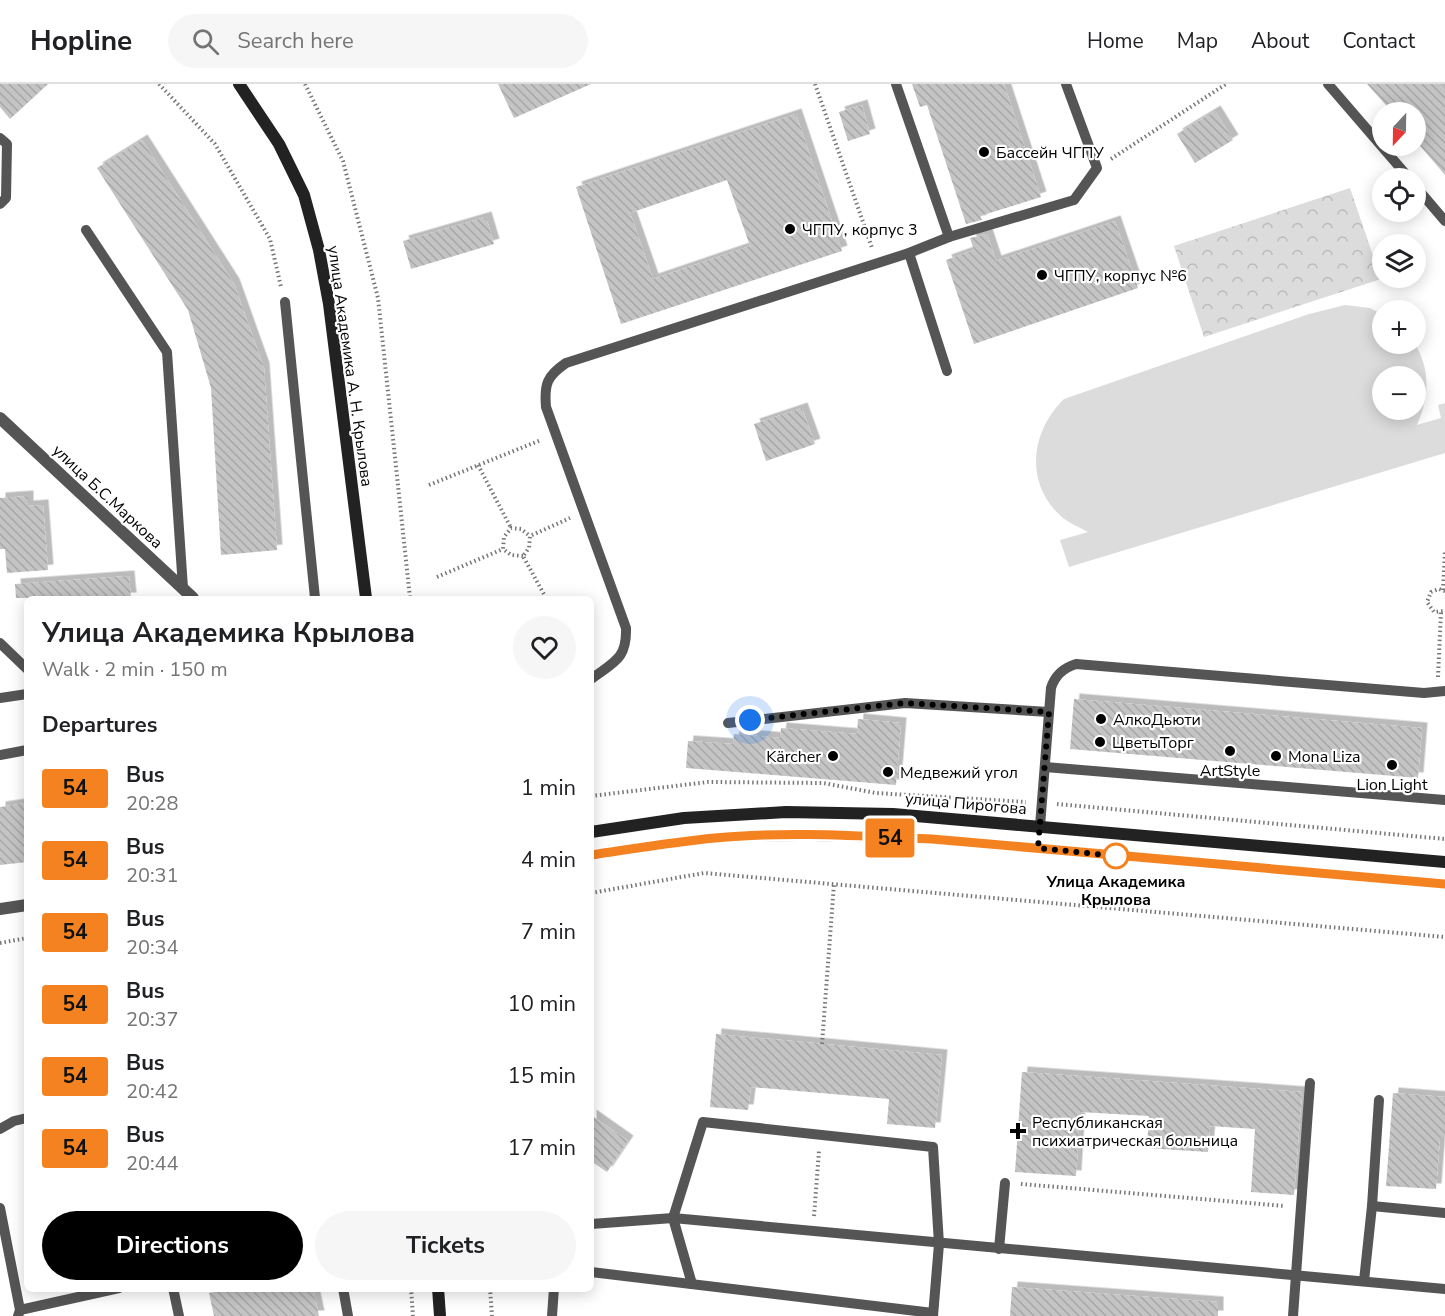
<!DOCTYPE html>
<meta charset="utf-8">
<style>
:root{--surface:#fff;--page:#f6f6f6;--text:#202124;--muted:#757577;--line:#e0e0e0;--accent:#000}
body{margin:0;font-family:"Nunito Sans",sans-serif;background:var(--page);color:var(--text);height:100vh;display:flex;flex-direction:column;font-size:22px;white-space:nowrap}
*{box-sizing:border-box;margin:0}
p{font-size:20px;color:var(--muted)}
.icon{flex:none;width:33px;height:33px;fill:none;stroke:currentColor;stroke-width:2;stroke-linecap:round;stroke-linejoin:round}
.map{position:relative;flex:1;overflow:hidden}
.details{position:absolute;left:24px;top:512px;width:570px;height:696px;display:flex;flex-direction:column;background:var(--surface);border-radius:9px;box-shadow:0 3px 15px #0003}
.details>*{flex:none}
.badge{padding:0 12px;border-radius:4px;font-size:21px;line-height:39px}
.needle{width:39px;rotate:202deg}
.buttons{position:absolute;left:1372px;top:18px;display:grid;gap:12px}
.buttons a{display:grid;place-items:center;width:54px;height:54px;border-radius:50%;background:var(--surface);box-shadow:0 3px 15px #0003;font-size:30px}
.you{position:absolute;width:30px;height:30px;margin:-15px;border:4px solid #fff;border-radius:50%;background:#1a73e8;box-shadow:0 0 0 9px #1a73e833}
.map>.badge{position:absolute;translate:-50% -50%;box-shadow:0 0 0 3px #fff}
h2{padding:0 18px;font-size:22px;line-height:54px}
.round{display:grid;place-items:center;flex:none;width:63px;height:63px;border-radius:32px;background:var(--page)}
.head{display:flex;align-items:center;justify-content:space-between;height:102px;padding:0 18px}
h1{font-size:28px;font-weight:700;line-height:45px}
.button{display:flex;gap:12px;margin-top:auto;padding:12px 18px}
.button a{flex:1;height:69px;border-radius:36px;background:var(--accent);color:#fff;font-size:24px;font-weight:700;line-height:69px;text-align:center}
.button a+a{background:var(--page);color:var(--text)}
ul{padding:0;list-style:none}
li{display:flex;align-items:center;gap:18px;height:72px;padding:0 18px}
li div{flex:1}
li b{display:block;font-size:22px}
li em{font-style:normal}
li .badge{min-width:66px;font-weight:700;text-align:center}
header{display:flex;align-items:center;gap:36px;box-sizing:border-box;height:84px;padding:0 30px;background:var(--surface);border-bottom:2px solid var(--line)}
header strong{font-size:28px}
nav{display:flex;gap:33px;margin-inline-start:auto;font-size:21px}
.search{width:420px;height:54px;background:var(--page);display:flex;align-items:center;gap:15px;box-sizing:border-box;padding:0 21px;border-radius:33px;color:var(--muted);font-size:22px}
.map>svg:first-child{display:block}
</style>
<header>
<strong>Hopline</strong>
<div class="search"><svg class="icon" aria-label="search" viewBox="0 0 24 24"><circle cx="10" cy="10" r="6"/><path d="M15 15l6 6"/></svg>Search here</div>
<nav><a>Home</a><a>Map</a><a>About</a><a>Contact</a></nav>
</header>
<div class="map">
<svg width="1445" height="1232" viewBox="0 0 1445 1232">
<defs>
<pattern id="forest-crowns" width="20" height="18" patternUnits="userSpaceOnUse" patternTransform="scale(1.5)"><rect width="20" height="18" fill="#dcdcdc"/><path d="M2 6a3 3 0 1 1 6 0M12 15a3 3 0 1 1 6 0" fill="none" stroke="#bbb"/></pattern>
<pattern id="building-back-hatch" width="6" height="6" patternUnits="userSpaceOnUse" patternTransform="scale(1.5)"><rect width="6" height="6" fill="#c4c4c4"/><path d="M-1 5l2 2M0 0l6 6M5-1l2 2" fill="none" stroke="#a7a7a7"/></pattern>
<filter id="shadow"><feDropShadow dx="5.5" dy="-5.5" stdDeviation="0" flood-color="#0004"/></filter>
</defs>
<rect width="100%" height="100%" fill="#fff"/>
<!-- forest -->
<polygon fill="url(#forest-crowns)" points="1350,104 1381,195 1204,253 1174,162"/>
<!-- pitch -->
<path fill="#dcdcdc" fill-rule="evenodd" d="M1345 221 1370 224 1383 231V260H1415C1431 287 1429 313 1417 341L1441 334 1438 321 1445 319V369L1069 483 1060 456 1088 448C1079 443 1071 440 1063 434 1024 401 1030 348 1064 315L1309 230ZM1383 292H1416V326H1383Z"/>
<!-- building -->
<g fill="url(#building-back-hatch)" fill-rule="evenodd" filter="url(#shadow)">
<polygon points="0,0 48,0 10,35 0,23"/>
<polygon points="498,0 591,0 514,34"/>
<polygon points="912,0 1004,0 1041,113 980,132 982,136 966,140 927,21 920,23"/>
<polygon points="1367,0 1439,0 1445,7 1445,91 1416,57 1416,28 1392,28"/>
<polygon points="862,21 870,50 848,57 839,28"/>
<polygon points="1215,27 1233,56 1195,79 1177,50"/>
<path d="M796 30 842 167 621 240 576 103ZM727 96 750 162 653 195 630 129Z"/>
<polygon points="142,56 234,200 264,284 277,466 221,471 211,304 188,226 97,84"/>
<polygon points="486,133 494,160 411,185 403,157"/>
<polygon points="1115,137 1138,204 974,260 946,176 974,166 970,154 987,150 996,177"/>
<polygon points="802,324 815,360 766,377 754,340"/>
<polygon points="28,412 28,422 43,421 48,486 7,489 5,465 0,465 0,414"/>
<polygon points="129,492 131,514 16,514 15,500"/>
<polygon points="1074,615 1422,644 1418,694 1070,665"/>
<polygon points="858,635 901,639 896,701 686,684 688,657 733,660 734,650 780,654 781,644 857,650"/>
<polygon points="27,719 27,778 0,781 0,723"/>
<polygon points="716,950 942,971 935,1044 887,1040 889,1015 751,1003 748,1026 710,1023"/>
<polygon points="1022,988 1302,1008 1294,1111 1251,1108 1255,1045 1210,1042 1208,1068 1147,1064 1149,1032 1080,1028 1076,1092 1015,1088"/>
<polygon points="1393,1009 1445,1013 1445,1053 1440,1053 1436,1105 1386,1102"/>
<polygon points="591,1031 628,1057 607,1088 591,1077"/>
<polygon points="1012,1203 1218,1218 1218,1232 1010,1232"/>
<polygon points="234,1204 313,1204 319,1232 214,1232 209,1209"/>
</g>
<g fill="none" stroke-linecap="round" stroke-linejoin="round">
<!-- path -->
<g stroke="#777" stroke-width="4" stroke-dasharray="1.5 3" stroke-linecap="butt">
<polyline points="159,0 215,60 270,155 281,203"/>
<polyline points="305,0 343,77 378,214 410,514"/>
<polyline points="815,0 872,164"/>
<polyline points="1111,75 1226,0"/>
<polyline points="478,381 511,444"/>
<polyline points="429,401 541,356"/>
<polyline points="523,472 511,471 503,465 504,453 511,444 521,445 530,452"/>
<polyline points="437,493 503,465"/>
<polyline points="1443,506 1445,467"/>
<polyline points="1445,507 1439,505 1431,508 1427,518 1434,528 1445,527"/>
<polyline points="546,514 523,472 529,464 530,452 570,434"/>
<polyline points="1438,593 1441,528"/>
<polyline points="591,712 708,698 823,699 876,709 1026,718"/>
<polyline points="1057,720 1445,755"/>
<polyline points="591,809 704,789 1445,853"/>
<polyline points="0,859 27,854"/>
<polyline points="822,960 834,800"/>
<polyline points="1021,1100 1285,1122"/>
<polyline points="814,1132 819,1067"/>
<polyline points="411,1204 413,1232"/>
<polyline points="490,1204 492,1232"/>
</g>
<!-- lane -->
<g stroke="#555" stroke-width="10">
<polyline points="896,0 949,153"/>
<polyline points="1328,0 1409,94"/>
<polyline points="0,54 7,60 6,114 0,120"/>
<polyline points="1416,103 1445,137"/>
<polyline points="86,146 167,268 183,504"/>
<polyline points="909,169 947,287"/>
<polyline points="285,218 315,514"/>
<polyline points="0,559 27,585"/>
<path d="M591 595C614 578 627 575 626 544L546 323C544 300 547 292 566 279L909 169 949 153 1074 116 1097 84 1066 0"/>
<polyline points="0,614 27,610"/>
<polyline points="728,639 905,619 1049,628"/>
<polyline points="0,671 27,666"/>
<polyline points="1045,683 1445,716"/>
<path d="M1040 742 1051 604C1055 591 1063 584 1076 580L1424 609 1445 607"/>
<polyline points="1379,1016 1372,1122 1445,1129"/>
<polyline points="0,1045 14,1037 27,1034"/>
<polyline points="0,1124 20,1226 18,1232"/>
<polyline points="591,1140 673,1134 1445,1205"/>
<polyline points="999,1165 1005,1099"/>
<polyline points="591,1188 933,1229"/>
<polyline points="1364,1197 1372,1122"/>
<polyline points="692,1200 673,1134 703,1038 933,1063 939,1160 933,1232"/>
<polyline points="173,1204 179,1232"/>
<polyline points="343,1204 348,1232"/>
<polyline points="20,1226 119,1204"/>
<polyline points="552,1232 554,1204"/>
<polyline points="1293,1232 1310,999"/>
</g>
<!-- street -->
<g stroke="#555" stroke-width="12">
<polyline points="0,334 193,514"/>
<polyline points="0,825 27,821"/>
</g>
<!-- secondary -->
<g stroke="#222" stroke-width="12">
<polyline points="239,0 279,60 304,111 319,166 329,220 366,514"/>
<polyline points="591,748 684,734 786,728 893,730 1445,778"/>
<path d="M591 771C632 765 673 758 715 754 787 748 860 752 932 755L1445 800"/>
<polyline points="438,1204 440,1232"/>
</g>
</g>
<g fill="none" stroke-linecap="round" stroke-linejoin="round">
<!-- line casing -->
<g stroke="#fff" stroke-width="14">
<path id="line" d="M591 771C632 765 673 758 715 754 787 747 860 752 932 755L1445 800"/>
</g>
<!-- line -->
<use href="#line" stroke="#f58220" stroke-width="9"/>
<!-- walk -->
<polyline stroke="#000" stroke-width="6" stroke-dasharray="0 10.8" points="750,636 905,619 1049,628 1038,764 1116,772"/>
</g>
<!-- markers -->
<g fill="#000" stroke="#fff" stroke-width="2">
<circle cx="984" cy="68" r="6"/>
<circle cx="790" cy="145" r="6"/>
<circle cx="1042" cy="191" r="6"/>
<circle cx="1101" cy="635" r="6"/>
<circle cx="1100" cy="658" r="6"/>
<circle cx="1230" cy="667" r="6"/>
<circle cx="833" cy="672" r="6"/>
<circle cx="1276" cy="672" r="6"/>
<circle cx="1392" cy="681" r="6"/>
<circle cx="888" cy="688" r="6"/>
<path d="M1015 1038h6v6h6v6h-6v6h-6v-6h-6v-6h6z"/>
</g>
<circle fill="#fff" stroke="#f58220" stroke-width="3" cx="1116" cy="772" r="12"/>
<g text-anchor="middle" stroke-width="4.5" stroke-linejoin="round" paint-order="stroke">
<!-- poi labels -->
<g font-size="16" fill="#000" stroke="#fff" text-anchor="start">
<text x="996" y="74">Бассейн ЧГПУ</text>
<text x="802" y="151">ЧГПУ, корпус 3</text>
<text x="1054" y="197">ЧГПУ, корпус №6</text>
<text x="1113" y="641">АлкоДьюти</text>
<text x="1112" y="664">ЦветыТорг</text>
<text x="821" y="678" text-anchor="end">Kärcher</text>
<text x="1288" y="678">Mona Liza</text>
<text x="1230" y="692" text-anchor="middle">ArtStyle</text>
<text x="900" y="694">Медвежий угол</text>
<text x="1392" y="706" text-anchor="middle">Lion Light</text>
<text x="1032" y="1044">Республиканская<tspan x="1032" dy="18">психиатрическая больница</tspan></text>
</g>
<!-- street labels -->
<g font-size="16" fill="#000" stroke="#fff">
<text transform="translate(351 282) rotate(82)" y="6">улица Академика А. Н. Крылова</text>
<text transform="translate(108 412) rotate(43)" y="6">улица Б.С.Маркова</text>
<text transform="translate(966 719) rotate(5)" y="6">улица Пирогова</text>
</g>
<!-- stop labels -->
<g font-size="16" font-weight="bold" fill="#000" stroke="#fff">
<text x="1116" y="803">Улица Академика<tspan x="1116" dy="18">Крылова</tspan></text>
</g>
</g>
</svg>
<div class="buttons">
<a><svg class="needle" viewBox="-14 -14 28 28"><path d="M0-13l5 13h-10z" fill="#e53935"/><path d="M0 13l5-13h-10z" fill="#757577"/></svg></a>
<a><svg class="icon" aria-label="locate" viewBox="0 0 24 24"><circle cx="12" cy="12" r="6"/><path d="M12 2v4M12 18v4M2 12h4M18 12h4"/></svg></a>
<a><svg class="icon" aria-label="layers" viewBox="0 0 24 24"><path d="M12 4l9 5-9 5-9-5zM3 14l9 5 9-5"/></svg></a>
<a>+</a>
<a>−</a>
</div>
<div class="you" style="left:750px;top:636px"></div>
<b class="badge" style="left:890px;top:754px;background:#f58220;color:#111">54</b>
<section class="details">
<div class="head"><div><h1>Улица Академика Крылова</h1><p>Walk · 2 min · 150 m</p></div><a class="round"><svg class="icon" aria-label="heart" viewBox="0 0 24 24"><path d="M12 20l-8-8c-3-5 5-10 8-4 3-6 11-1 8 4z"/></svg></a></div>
<h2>Departures</h2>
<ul>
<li><span class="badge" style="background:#f58220;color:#111">54</span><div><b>Bus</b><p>20:28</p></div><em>1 min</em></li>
<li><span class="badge" style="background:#f58220;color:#111">54</span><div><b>Bus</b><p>20:31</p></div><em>4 min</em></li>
<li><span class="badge" style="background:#f58220;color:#111">54</span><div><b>Bus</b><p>20:34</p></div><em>7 min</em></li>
<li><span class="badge" style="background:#f58220;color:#111">54</span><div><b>Bus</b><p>20:37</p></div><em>10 min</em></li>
<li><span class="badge" style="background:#f58220;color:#111">54</span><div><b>Bus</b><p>20:42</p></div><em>15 min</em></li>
<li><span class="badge" style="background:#f58220;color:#111">54</span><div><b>Bus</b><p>20:44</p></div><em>17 min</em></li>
</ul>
<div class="button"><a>Directions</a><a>Tickets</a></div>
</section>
</div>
